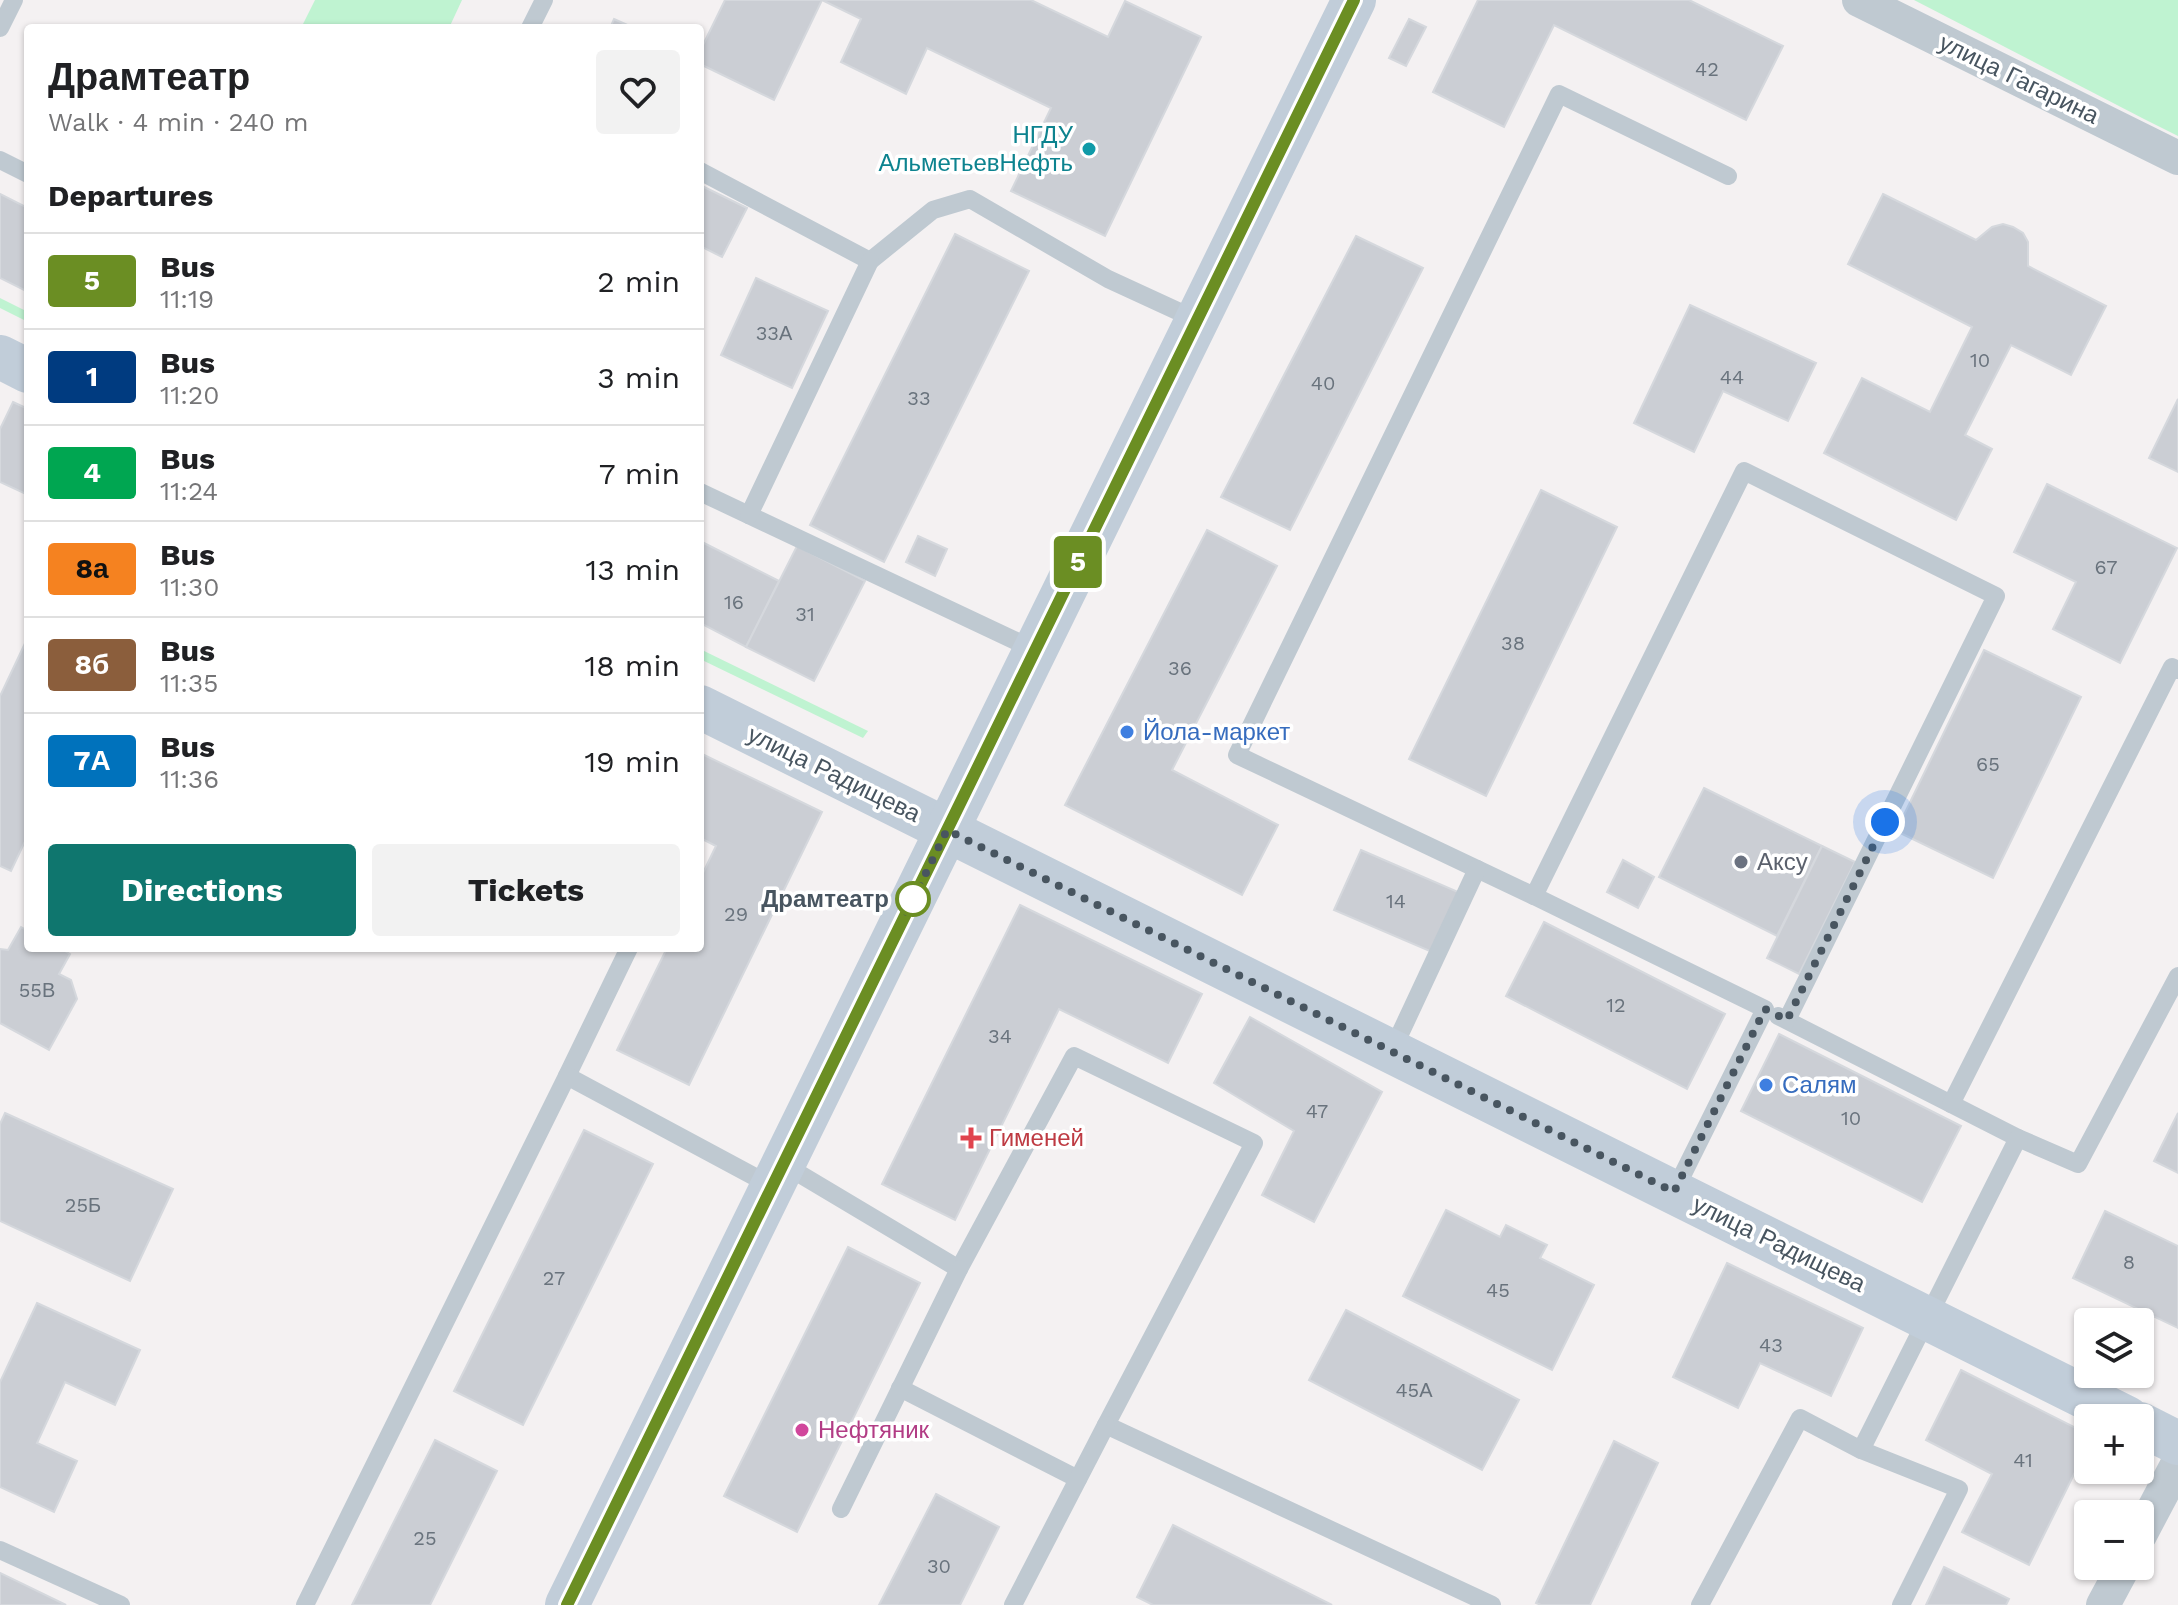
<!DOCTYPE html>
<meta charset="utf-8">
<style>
:root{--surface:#fff;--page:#f2f2f2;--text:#202124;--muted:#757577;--line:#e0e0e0;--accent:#0f766e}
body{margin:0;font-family:"Work Sans",sans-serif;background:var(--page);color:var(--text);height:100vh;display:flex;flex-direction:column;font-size:30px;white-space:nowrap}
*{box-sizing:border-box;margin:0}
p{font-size:26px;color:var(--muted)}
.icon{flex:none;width:44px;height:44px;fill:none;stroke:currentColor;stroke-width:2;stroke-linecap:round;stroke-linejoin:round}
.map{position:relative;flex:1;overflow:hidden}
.sheet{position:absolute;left:24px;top:24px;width:680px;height:928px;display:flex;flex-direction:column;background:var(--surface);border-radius:8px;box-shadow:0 2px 6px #0004}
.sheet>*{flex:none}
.badge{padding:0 16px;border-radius:6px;font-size:28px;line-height:52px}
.tools{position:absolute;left:2074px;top:1308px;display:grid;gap:16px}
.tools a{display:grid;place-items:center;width:80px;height:80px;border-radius:8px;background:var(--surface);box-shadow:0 2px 6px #0004;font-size:40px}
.you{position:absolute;width:40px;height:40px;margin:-20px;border:6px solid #fff;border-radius:50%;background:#1a73e8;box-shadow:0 0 0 12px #1a73e833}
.map>.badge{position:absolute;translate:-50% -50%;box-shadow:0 0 0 4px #fff}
h2{padding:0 24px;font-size:30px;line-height:72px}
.round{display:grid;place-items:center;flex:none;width:84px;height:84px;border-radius:8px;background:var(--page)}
.head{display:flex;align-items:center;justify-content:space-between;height:136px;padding:0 24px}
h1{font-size:38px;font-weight:700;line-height:60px}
.primary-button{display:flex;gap:16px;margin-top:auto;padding:16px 24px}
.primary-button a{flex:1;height:92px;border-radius:8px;background:var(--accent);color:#fff;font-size:32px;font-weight:700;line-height:92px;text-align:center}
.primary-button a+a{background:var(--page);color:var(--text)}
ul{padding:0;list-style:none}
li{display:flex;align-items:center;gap:24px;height:96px;padding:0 24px;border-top:2px solid var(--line)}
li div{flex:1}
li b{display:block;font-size:30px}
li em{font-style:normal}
li .badge{min-width:88px;font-weight:700;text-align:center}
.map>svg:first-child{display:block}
</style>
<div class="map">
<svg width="2178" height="1605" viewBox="0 0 2178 1605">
<rect width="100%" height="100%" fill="#f4f1f2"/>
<!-- green -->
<g fill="#bff3d1">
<polygon points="315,0 462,0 449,28 301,28"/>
<polygon points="1914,0 2178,0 2178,136 2144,119"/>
<polygon points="0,298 28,312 28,322 0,308"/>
<polygon points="700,649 868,731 863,738 700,659"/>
</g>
<!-- building -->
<g fill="#cbced4" stroke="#d5d8dd" stroke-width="2">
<polygon points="725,0 1031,0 1108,37 1125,1 1201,37 1105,236 1011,191 1051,108 927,48 906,94 841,62 861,19 822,0 774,100 700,64 700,51"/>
<polygon points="1478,0 1689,0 1783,46 1746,120 1554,25 1504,127 1433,92"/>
<polygon points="614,19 634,28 610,28"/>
<polygon points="1409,19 1426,27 1406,66 1389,58"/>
<polygon points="700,185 747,208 722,257 700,246"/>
<polygon points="0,194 28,208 28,292 0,278"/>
<polygon points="1883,194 1976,240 1992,227 2003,224 2013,227 2023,233 2028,242 2028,266 2106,306 2071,375 2011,345 1965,435 1992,449 1956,520 1824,453 1862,378 1930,412 1972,327 1848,264"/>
<polygon points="955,234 1029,271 884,562 810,525"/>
<polygon points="1356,236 1423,268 1290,530 1221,497"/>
<polygon points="756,278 828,311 792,388 721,355"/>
<polygon points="1690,305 1816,363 1788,421 1723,391 1694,452 1634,423"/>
<polygon points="2178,399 2178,472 2149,458"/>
<polygon points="13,402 28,409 28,495 0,482 0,429"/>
<polygon points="2047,484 2177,548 2120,663 2053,629 2076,582 2014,552"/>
<polygon points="1541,490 1617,527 1486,796 1409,759"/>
<polygon points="1207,530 1277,566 1172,770 1278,825 1242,895 1065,805"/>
<polygon points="918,536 947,549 935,576 906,562"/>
<polygon points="700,541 779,581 746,647 700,623"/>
<polygon points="797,546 865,581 814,681 746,647"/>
<polygon points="28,637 28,835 11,871 0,866 0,696"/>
<polygon points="1984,650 2081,697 1993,878 1896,831"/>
<polygon points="700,753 822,812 689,1085 617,1050 667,948 700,948 700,879 716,846 700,838"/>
<polygon points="1704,788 1822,846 1777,936 1659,877"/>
<polygon points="1822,846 1855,862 1799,974 1767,958"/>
<polygon points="1361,850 1458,892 1432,952 1334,910"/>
<polygon points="1623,860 1654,877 1638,908 1607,892"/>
<polygon points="1020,905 1202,994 1168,1063 1059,1009 955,1220 882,1184"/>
<polygon points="1544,922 1725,1014 1687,1089 1506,996"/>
<polygon points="21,927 28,931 28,948 60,948 70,954 59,974 71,980 77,999 49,1050 0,1023 0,949 8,950"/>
<polygon points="1250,1017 1382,1092 1314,1222 1262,1195 1294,1131 1214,1083"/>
<polygon points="1779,1034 1961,1126 1922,1202 1741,1111"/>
<polygon points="5,1113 173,1189 130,1281 0,1221 0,1124"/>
<polygon points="2178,1113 2178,1173 2154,1161"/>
<polygon points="584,1130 653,1164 523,1425 454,1391"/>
<polygon points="1446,1210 1500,1237 1506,1225 1547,1245 1540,1258 1594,1285 1552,1370 1403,1296"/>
<polygon points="2105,1211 2178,1246 2178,1328 2073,1278"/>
<polygon points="848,1247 920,1283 797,1532 724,1496"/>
<polygon points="1727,1263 1863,1328 1831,1396 1760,1363 1738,1408 1673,1377"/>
<polygon points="37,1303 140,1350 115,1405 65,1382 37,1443 77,1461 54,1512 0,1487 0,1382"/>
<polygon points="1346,1310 1519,1400 1482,1470 1309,1380"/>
<polygon points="1961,1370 2088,1434 2088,1446 2029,1565 1962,1532 1992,1474 1926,1440"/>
<polygon points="435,1440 497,1471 430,1605 352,1605"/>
<polygon points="1614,1441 1658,1463 1590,1605 1541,1605 1536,1603"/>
<polygon points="936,1494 999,1527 960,1605 879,1605"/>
<polygon points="1173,1525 1332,1605 1153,1605 1137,1597"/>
<polygon points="1944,1567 2009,1599 2006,1605 1926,1605"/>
<polygon points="0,1573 66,1605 0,1605"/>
</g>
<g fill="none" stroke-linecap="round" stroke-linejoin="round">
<!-- lane -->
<g stroke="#bfc9d1" stroke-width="18">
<polyline points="0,28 14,0"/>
<polyline points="530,28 544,0"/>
<polyline points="0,160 28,174"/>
<polyline points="700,171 870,261 933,210 970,199 1108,279 1197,320"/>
<polyline points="700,492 1035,650"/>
<polyline points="749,515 870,261"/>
<polyline points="1534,896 1237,755 1559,94 1728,176"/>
<polyline points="1778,1016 2018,1138"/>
<polyline points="1392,1051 1477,869"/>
<polyline points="567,1076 629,948"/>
<polyline points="1951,1104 2172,667 2178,670"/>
<polyline points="783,1164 959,1269 1074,1056 1254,1143 1106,1425 1492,1605"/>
<polyline points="1674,1192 1765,1009 1534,896 1744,471 1996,596 1787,1020"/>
<polyline points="900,1388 1078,1479"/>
<polyline points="1861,1450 1959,1489 1901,1605"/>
<polyline points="841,1509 959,1269"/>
<polyline points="0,1550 121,1605"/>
<polyline points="305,1605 567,1076 772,1186"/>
<polyline points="1013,1605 1106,1425"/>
<polyline points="1700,1605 1800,1418 1861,1450 2018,1138 2078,1164 2178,976"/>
</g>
<!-- street -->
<g stroke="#bfc9d1" stroke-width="34">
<polyline points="1859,0 2178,158"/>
<polyline points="2140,1535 2178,1463"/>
<polyline points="2103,1605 2124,1566"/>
</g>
<!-- secondary -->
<g stroke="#c1cdd9" stroke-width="44">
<polyline points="0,357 28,371"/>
<polyline points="700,707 2127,1418"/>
<polyline points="2140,1424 2178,1443"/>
<polyline points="567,1605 1354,0"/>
</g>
</g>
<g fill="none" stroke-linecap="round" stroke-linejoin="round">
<!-- line casing -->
<g stroke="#fff" stroke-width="18">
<polyline id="line" points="567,1605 1354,0"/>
</g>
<!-- line -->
<use href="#line" stroke="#6b8e23" stroke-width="12"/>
<!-- walk -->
<polyline stroke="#485560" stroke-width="8" stroke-dasharray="0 14.4" points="913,899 907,912 947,830 1674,1192 1765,1009 1787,1020 1885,822"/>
</g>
<!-- markers -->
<circle fill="#0f9aa8" stroke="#fff" stroke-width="3" cx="1089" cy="149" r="8"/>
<g fill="#3f7fe0" stroke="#fff" stroke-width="3">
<circle cx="1127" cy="732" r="8"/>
<circle cx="1766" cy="1085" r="8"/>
</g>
<circle fill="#6b7280" stroke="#fff" stroke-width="3" cx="1741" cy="862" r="8"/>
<circle fill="#fff" stroke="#6b8e23" stroke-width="4" cx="913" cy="899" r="16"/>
<path fill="#e0444e" stroke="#fff" stroke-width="3" d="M967 1126h8v8h8v8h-8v8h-8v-8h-8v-8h8z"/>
<circle fill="#d1479c" stroke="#fff" stroke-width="3" cx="802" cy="1430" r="8"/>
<g text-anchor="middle" stroke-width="7" stroke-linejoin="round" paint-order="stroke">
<!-- number labels -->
<g font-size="20" fill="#69737d">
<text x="1707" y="76">42</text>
<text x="774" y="340">33А</text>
<text x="1980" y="367">10</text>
<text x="1732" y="384">44</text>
<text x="1323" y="390">40</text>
<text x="919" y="405">33</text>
<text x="2106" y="574">67</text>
<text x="734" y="609">16</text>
<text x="805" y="621">31</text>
<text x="1513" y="650">38</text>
<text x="1180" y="675">36</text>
<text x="1988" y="771">65</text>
<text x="1396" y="908">14</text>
<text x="736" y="921">29</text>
<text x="37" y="997">55В</text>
<text x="1616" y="1012">12</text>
<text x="1000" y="1043">34</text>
<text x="1317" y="1118">47</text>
<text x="1851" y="1125">10</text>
<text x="83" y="1212">25Б</text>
<text x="2129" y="1269">8</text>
<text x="554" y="1285">27</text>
<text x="1498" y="1297">45</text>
<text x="1771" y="1352">43</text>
<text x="1414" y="1397">45А</text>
<text x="2023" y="1467">41</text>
<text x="425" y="1545">25</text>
<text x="939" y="1573">30</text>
</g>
<!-- street labels -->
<g font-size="24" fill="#485560" stroke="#fff">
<text transform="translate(2019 79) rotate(26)" y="8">улица Гагарина</text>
<text transform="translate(834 774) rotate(26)" y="8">улица Радищева</text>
<text transform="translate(1779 1244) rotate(26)" y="8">улица Радищева</text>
</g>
<!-- culture labels -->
<g font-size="24" fill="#0d838f" stroke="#fff" text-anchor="end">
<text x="1073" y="143">НГДУ<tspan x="1073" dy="28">АльметьевНефть</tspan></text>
</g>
<!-- shop labels -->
<g font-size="24" fill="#366cbe" stroke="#fff" text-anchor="start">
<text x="1143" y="740">Йола-маркет</text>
<text x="1782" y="1093">Салям</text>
</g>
<!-- worship labels -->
<g font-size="24" fill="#5b616d" stroke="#fff" text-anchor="start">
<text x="1757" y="870">Аксу</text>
</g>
<!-- stop labels -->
<g font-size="24" font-weight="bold" fill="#485560" stroke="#fff" text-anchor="end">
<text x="889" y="907">Драмтеатр</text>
</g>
<!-- health labels -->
<g font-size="24" fill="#be3a42" stroke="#fff" text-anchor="start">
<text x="989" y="1146">Гименей</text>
</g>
<!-- hotel labels -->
<g font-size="24" fill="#b23c85" stroke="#fff" text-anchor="start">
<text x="818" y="1438">Нефтяник</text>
</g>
</g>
</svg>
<div class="tools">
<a><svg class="icon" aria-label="layers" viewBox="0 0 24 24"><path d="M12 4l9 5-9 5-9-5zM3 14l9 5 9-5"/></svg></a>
<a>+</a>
<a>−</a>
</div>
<div class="you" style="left:1885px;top:822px"></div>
<b class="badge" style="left:1078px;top:562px;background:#6b8e23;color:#fff">5</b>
<section class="sheet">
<div class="head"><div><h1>Драмтеатр</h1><p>Walk · 4 min · 240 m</p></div><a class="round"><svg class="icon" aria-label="heart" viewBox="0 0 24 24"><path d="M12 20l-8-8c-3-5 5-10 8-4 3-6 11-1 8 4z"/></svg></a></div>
<h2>Departures</h2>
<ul>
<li><span class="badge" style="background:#6b8e23;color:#fff">5</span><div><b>Bus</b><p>11:19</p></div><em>2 min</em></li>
<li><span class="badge" style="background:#003b80;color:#fff">1</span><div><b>Bus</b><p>11:20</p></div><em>3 min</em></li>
<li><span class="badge" style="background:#00a651;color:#fff">4</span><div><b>Bus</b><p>11:24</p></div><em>7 min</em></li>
<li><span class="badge" style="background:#f58220;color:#111">8а</span><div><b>Bus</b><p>11:30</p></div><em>13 min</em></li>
<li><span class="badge" style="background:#8b5e3c;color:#fff">8б</span><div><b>Bus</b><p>11:35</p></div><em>18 min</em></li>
<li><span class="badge" style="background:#0072bc;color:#fff">7А</span><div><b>Bus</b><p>11:36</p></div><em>19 min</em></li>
</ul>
<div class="primary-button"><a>Directions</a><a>Tickets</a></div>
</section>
</div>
